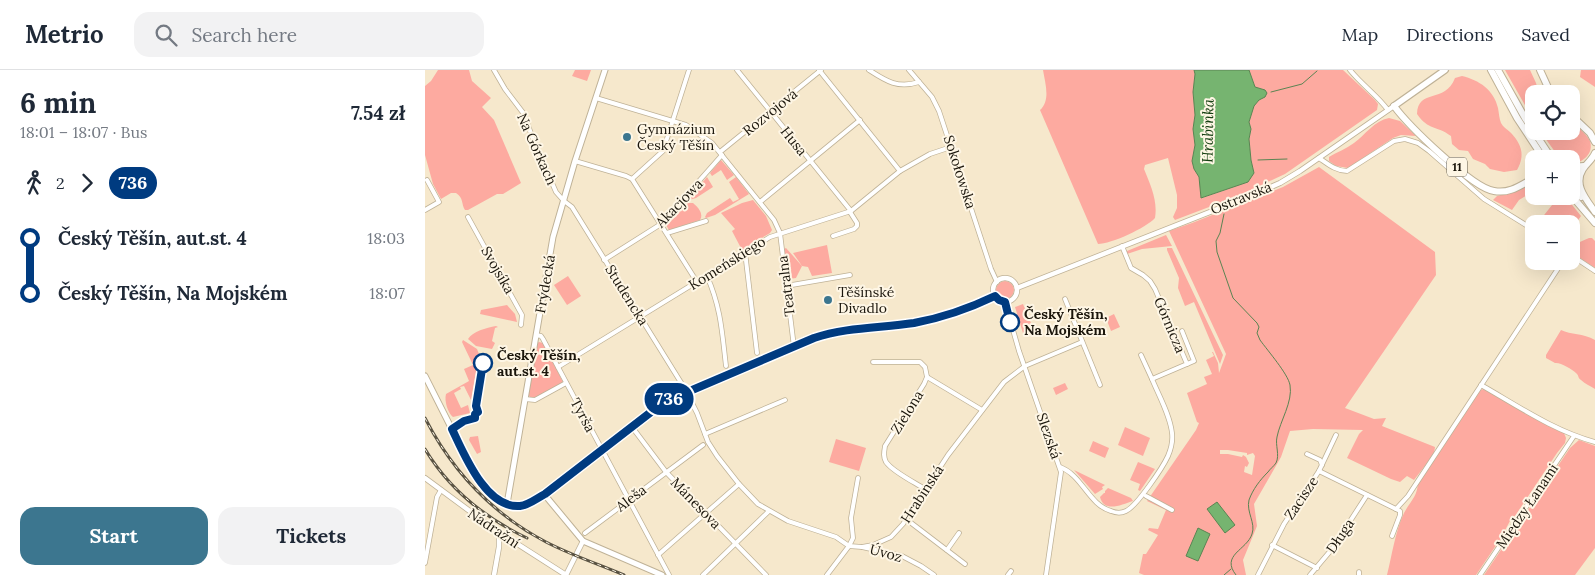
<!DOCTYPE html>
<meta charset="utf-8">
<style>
:root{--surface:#fff;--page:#f2f2f3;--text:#1f2937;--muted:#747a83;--line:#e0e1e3;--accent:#3c768f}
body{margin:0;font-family:Lora,serif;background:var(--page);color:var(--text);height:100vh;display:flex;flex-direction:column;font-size:19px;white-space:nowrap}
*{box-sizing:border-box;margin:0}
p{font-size:16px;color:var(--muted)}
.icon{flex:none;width:28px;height:28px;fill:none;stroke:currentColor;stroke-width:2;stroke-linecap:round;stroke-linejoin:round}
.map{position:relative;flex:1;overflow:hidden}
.details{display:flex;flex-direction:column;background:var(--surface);width:425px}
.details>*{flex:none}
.badge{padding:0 10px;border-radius:16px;font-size:18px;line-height:32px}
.controls{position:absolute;left:1100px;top:15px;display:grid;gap:10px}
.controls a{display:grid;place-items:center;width:55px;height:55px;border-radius:10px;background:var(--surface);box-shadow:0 5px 20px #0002;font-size:25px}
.map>.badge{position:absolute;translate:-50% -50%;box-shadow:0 0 0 2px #fff}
.legs{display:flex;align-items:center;gap:8px;height:55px;padding:0 20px;font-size:16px}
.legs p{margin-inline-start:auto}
.head{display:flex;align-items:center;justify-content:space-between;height:85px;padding:0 20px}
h1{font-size:28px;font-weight:700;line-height:38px}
.primary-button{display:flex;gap:10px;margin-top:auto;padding:10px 20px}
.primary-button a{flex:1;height:58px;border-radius:15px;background:var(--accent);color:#fff;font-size:20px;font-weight:700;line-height:58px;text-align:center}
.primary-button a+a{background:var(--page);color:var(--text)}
ul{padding:0 20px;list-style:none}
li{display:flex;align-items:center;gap:18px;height:55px;font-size:19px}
li i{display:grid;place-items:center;width:8px;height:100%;margin:0 6px;background:currentColor}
li i::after{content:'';width:12px;height:12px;margin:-6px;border:4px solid;border-radius:50%;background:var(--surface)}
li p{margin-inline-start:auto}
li:first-child i{background:linear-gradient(#0000 50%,currentColor 0)}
li:last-child i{background:linear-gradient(currentColor 50%,#0000 0)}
header{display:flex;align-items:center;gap:30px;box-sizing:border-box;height:70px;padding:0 25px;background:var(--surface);border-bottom:1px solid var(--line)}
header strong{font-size:24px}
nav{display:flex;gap:28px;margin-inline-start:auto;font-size:18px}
.search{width:350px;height:45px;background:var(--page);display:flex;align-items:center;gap:12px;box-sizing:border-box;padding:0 18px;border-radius:15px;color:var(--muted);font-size:19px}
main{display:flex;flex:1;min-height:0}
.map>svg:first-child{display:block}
</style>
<header>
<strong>Metrio</strong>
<div class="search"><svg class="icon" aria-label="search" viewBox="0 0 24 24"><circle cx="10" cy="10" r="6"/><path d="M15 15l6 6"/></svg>Search here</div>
<nav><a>Map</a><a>Directions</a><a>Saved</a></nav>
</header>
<main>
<section class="details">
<div class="head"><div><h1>6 min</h1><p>18:01 – 18:07 · Bus</p></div><b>7.54 zł</b></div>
<div class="legs"><svg class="icon" aria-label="walk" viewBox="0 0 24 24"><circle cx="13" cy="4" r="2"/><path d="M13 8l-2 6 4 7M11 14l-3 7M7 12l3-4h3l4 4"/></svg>2<svg class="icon" aria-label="forward" viewBox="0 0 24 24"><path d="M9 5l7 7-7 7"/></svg><b class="badge" style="background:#003b80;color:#fff">736</b></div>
<ul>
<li><i style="color:#003b80"></i><b>Český Těšín, aut.st. 4</b><p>18:03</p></li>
<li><i style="color:#003b80"></i><b>Český Těšín, Na Mojském</b><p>18:07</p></li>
</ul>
<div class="primary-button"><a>Start</a><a>Tickets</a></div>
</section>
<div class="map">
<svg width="1170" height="505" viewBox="0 0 1170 505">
<rect width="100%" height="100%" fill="#f6e8cc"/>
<!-- green -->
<g fill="#fdaaa0" fill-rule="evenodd">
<path d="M13 0H44L47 11 66 28 57 37 69 50 96 113 78 124H72L43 140H40C36 134 39 128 31 123H26L16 129 8 114 0 85V16L6 11Z"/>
<polygon points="150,0 166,0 162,11 147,6"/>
<path d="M618 0H769L770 4 768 22 770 45 768 59 770 75 767 91 769 99 774 107 777 128 823 112 829 103 826 90 824 69 826 59 824 52 829 36 834 30 840 27V20L830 17 824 0H918L950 30 953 34 952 40 860 104 813 126 750 150 748 147 752 138V125L743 88 720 95 719 99C725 114 733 130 730 148 721 158 686 174 673 174L615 40C626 30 620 13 618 0Z"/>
<polygon points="1080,0 1105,0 1111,13 1112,17 1108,23 1109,51"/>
<polygon points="1156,0 1170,0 1170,17 1155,7"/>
<path d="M1037 6C1054 10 1069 20 1073 38 1074 43 1074 48 1076 53 1078 57 1082 59 1085 62 1096 73 1101 85 1092 100L1079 102 1065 99 1060 94 1048 89 1043 81 1034 80 1027 74 1026 66C1011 55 1004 61 992 44 993 18 1020 34 1030 8Z"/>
<path d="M964 48 975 51 991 66 976 65 968 68 923 98 911 96 904 91V87C912 82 921 79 929 73 940 65 949 51 964 48Z"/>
<path d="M1148 52C1153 58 1162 64 1165 71 1169 84 1158 92 1147 94L1146 89H1135L1133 86 1115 61H1146V53Z"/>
<polygon points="296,90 309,105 302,110 296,100 287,106 285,103"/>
<path d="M894 97 1010 182 1011 205 920 338 949 349 961 348 957 356 1010 377 1009 384 989 410 982 406 975 412 966 409 922 388 934 364 938 360 888 359 865 361 856 387 829 434 832 456 818 490 821 505H719L714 503 718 484H721L733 465 723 460 724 458 733 459 741 440 722 431 771 360 774 353 772 352 762 323 782 314 779 307 787 304 781 290 789 286 787 282H788L793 293 794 303 801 284 744 161 767 153 858 117ZM795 380H803L822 383V385L828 383 830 386 827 405 819 402 820 396 822 397 824 393 821 387 818 385 817 387 803 384H795Z"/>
<polygon points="282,107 288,117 271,128 264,130 263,129"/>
<polygon points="311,107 324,124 290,145 281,148 280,147 282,143 305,128 308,132 314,129 304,112"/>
<polygon points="1109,112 1109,121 1094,130 1087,140 1068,130 1072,126 1094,120"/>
<polygon points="1127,126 1140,126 1156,146 1146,160 1146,154 1112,154 1131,130"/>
<polygon points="328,130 341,146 347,160 345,163 317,180 307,161 310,159 296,143 317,133"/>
<path d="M260 133H268C273 137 279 144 275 150L244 160 241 155Z"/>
<polygon points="741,165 747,176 717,179 702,184 702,181"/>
<polygon points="1164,168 1167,168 1170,171 1170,198 1146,182 1146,177 1148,175"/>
<polygon points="402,175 407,203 387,206 383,197 377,196 368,183"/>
<polygon points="361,178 377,196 371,208 364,209 363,208 359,179"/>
<polygon points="742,178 747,178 798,285 795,294 769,232 760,236 753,218 754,208 742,180"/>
<polygon points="143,206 156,226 142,235 129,215"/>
<circle cx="580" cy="220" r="9"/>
<polygon points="598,234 608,258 598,263 590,237"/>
<polygon points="82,235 90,244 92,252 55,244 56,240"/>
<polygon points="689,244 695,257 686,261 681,248"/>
<path d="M71 256 73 257 70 258 67 271 70 273 67 279 51 276 43 269C48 261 61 258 71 256Z"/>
<path d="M1136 260C1146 265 1158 263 1170 270V319C1166 316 1160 314 1156 310 1152 307 1155 307 1151 303 1147 299 1135 292 1130 293L1121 288V285Z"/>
<path d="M38 270 52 279 54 284 46 330 39 316 35 317 36 319 29 323 36 338 43 335 45 343 28 347C23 343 19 331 21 324L44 311 39 299 48 295 37 272Z"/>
<polygon points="114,272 118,273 138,312 109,329 106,328 103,325 111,274"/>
<polygon points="640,313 643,319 631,325 628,318"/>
<path d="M1059 319 1064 321 1100 343 1139 363 1141 368 1140 373 1132 383 1090 446 1086 449 1076 468 1051 505H962C967 485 970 462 979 443 986 430 993 426 993 411L1047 332 1055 320Z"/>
<polygon points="700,357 725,368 718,386 693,375"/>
<polygon points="53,366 56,382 52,384 44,370 45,367"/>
<polygon points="411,369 441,378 434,401 404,392"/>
<polygon points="1154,370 1170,376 1170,478 1150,505 1059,505 1145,378"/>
<polygon points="668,371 684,378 680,388 664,381"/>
<polygon points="713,392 730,399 715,421 713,420 715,414 705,410"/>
<polygon points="649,400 680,415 677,417 678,419 670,424"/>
<path d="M683 418 706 428 708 431C696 435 679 443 675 427L679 423H680V421Z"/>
</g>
<!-- water -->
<g fill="#76b470" stroke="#5a8452">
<polygon points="769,0 824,0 830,17 840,20 842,23 840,27 834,30 829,36 824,52 826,59 824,69 826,90 829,103 823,112 776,128 774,107 769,99 767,91 770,75 768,59 770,45 768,22 770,4"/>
<polygon points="792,432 810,455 800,463 782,439"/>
<polygon points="773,458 785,464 773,491 761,486"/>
</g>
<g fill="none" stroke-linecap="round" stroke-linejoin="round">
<!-- stream -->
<g stroke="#5a8452" stroke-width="1">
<polyline points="846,22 877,14 892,1"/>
<polyline points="833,90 862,89"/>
<path d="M799 144 795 163 791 171 792 182 808 228 832 253 834 257 832 263 835 270C843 281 863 304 865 315 868 332 855 351 852 367 850 375 855 385 851 393 849 396 845 399 843 402 835 410 828 419 824 430 821 442 831 453 827 464 822 480 795 485 811 505"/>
<polyline points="799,505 806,499"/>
</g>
<!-- minor casing -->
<g stroke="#bfb297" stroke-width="5.5">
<g id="minor">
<polyline points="69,0 80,19 99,44 109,72 131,122 139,131 147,137 260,319 272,343 283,372 292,386 314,414 333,434 363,451 411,467 424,476 437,477 448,475 466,467 478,454 523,385 579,312 600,296 657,272"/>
<polyline points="312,0 426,141"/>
<polyline points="394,0 475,101"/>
<path d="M444 0C461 11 473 19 494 12"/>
<polyline points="484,0 507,27 514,41 566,199 572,212"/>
<path d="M925 0C937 15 952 25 963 40"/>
<polyline points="171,28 261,55 287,73 349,150 355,163 369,277"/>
<polyline points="295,82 396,0"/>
<path d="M894 88C903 94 911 101 922 101L969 71 980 69 993 73 1004 81 1059 129 1109 160"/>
<polyline points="150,91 201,106 207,109 272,212"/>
<polyline points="207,109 238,81 264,0"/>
<polyline points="335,132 435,50"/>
<polyline points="0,140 14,132 2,110"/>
<polyline points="43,147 97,245 96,255"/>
<polyline points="242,163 281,151"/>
<polyline points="408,166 429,159 432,156 432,153 425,142"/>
<polyline points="320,182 332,283"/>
<polyline points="1146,185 1170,201"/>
<polyline points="179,190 236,154 297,85"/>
<path d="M282 206C296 238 297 262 301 296"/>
<polyline points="361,216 425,205"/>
<polyline points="640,229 675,315"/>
<polyline points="580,232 594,281 636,402 621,505"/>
<polyline points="757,261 769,291 762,294"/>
<polyline points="111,265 116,266 118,269 244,505"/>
<polyline points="716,285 727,309"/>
<polyline points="448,292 495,292 500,297 502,307"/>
<polyline points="133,297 345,167 426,141 475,101 505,84 526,77"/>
<polyline points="502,307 557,340"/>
<path d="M1056 315C1093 336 1129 361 1170 372"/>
<polyline points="100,329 110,330 141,313"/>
<polyline points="207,357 241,402 341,505"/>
<polyline points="280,364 360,330"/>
<polyline points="882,384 895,390 897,395"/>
<path d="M635 397C657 405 664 435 686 441 691 443 697 443 701 441 712 436 738 397 743 386 746 379 748 371 747 363 745 345 734 326 727 309L762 294 730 219 725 211 718 205 706 198 697 176"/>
<polyline points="894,401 975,441 975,445 967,466"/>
<path d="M500 419C489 412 468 402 461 392 458 387 459 382 460 376L499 314 502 307"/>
<polyline points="721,426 747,440"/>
<polyline points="971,439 983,426 1138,191"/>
<polyline points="481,449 540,494"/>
<polyline points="160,463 278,375"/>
<polyline points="847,475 892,498"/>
<polyline points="437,477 477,486 496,496 509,505"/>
<polyline points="522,480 534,463"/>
<polyline points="233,485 314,414"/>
<polyline points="0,493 12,427 16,420"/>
<polyline points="278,505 344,441"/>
<polyline points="402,505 424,476 428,468 426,448 433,408"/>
<polyline points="583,505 586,501"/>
<polyline points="833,505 859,454 894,401 911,365"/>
<polyline points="885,505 907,479 942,425"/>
<polyline points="934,505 934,502"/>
<polyline points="1055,505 1149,366"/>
</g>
</g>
<!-- tertiary casing -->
<g stroke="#bfb297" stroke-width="6">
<g id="tertiary">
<circle cx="580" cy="220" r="12"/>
<polyline points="592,218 823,127 855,113 875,101 969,36"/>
<polyline points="0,408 69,459 141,505"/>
<polyline points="119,424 239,332 248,327 398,265 408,263 488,253 508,249 570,226"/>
<polyline points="69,505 74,477 74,462"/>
<polyline points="141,505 158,471"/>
</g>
</g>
<!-- secondary casing -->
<g stroke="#bfb297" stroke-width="7">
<g id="secondary">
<polyline points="0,306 46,397 64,423 82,434 94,436 106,432 119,424 158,471 237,505"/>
<polyline points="82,434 128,167 150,91 180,0"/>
</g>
</g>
<!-- primary casing -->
<g stroke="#bfb297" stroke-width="8">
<polyline id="primary" points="969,36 1020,0"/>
</g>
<!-- trunk casing -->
<g stroke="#bfb297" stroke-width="8">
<g id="trunk">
<polyline points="1066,0 1092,48 1119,89"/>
<polyline points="1073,0 1100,48 1127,89"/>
<polyline points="1115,0 1126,24"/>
<path d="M969 36C983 55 1047 118 1069 121 1085 124 1096 115 1109 108"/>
<polyline points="1146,45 1165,63 1170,72"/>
<path d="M1170 83C1167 90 1162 93 1158 99 1148 115 1161 129 1170 142"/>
<polyline points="1146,97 1159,96"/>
<polyline points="1146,114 1156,127"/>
<polyline points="1146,125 1170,153"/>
</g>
</g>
<!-- minor -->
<use href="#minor" stroke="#fff" stroke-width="4"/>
<!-- tertiary -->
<use href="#tertiary" stroke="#fff" stroke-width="4.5"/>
<!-- secondary -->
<use href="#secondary" stroke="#fff" stroke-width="5"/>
<!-- primary -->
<use href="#primary" stroke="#fff" stroke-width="5.5"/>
<!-- trunk -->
<use href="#trunk" stroke="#fff" stroke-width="6"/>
<!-- rail casing -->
<g stroke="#5a5343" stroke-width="3">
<g id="rail">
<path d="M0 348C27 401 68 444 121 472 146 485 173 494 199 505"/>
<path d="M0 379C24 419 60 448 102 468"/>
</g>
</g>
<!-- rail -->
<use href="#rail" stroke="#fef6e5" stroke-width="1" stroke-dasharray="4" stroke-linecap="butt"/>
</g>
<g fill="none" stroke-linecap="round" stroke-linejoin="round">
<!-- line-1 casing -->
<g stroke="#fff" stroke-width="11">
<path id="line-1" d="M58 293 51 336 53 342 50 344V348L39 351 27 359C39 384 61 439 95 436 104 435 112 428 120 424L239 332 389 268C421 257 456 258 489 253 516 248 545 238 570 226L574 230 580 232 585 252"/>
</g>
<!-- line-1 -->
<use href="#line-1" stroke="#003b80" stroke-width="8"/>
</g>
<!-- markers -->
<g fill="#3c768f" stroke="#fef6e5" stroke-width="2">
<circle cx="202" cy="67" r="5"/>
<circle cx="403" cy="230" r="5"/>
</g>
<g fill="#fff" stroke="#003b80" stroke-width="2.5">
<circle cx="585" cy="252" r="9"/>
<circle cx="58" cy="293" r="9"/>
</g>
<g text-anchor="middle" stroke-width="4" stroke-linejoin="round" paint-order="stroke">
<!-- shield labels -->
<rect fill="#fef6e5" stroke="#5e584c" stroke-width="1" x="1022" y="87.5" width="20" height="19" rx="4"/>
<g font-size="12" font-weight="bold" fill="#1a150b">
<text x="1032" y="101">11</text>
</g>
<!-- street labels -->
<g font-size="14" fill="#1a150b" stroke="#fef6e5">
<text transform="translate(345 42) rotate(-39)" y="5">Rozvojová</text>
<text transform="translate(369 71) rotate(51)" y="5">Husa</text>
<text transform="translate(112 79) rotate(66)" y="5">Na Górkach</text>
<text transform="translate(535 102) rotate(72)" y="5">Sokołowska</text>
<text transform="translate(816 128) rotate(-22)" y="5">Ostravská</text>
<text transform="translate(254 133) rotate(-46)" y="5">Akacjowa</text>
<text transform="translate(302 193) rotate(-32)" y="5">Komeńskiego</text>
<text transform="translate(73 200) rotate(60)" y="5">Svojsíka</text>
<text transform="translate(120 214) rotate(-80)" y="5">Frýdecká</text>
<text transform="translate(361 216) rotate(-97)" y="5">Teatralna</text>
<text transform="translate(202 225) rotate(58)" y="5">Studencka</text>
<text transform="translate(745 255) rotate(67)" y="5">Górnicza</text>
<text transform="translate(482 342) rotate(-58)" y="5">Zielona</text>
<text transform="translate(158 345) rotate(62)" y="5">Tyrša</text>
<text transform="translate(624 366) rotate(71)" y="5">Slezská</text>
<text transform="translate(497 424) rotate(-57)" y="5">Hrabinská</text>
<text transform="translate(206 428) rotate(-37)" y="5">Aleša</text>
<text transform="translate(876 428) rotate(-56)" y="5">Zacisze</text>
<text transform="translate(271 433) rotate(46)" y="5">Mánesova</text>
<text transform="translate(1102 436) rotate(-56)" y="5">Między Łanami</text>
<text transform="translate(69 458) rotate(34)" y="5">Nádražní</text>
<text transform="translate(915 466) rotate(-56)" y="5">Długa</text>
<text transform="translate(461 483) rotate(15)" y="5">Úvoz</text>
</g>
<!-- poi labels -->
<g font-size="14" fill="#1a150b" stroke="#fef6e5" text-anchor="start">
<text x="212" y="64">Gymnázium<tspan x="212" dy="16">Český Těšín</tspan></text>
<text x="413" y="227">Těšínské<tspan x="413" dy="16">Divadlo</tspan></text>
</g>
<!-- stop labels -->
<g font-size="14" font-weight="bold" fill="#1a150b" stroke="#fef6e5" text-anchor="start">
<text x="599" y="249">Český Těšín,<tspan x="599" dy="16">Na Mojském</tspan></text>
<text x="72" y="290">Český Těšín,<tspan x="72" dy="16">aut.st. 4</tspan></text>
</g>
<!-- water labels -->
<g font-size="15" font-style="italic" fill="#164012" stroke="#fef6e5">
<text transform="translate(783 61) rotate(-89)" y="5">Hrabinka</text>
</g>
</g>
</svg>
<div class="controls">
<a><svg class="icon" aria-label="locate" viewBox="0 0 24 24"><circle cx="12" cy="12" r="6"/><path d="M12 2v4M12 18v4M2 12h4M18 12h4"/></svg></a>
<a>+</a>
<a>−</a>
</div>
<b class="badge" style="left:244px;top:329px;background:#003b80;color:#fff">736</b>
</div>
</main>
